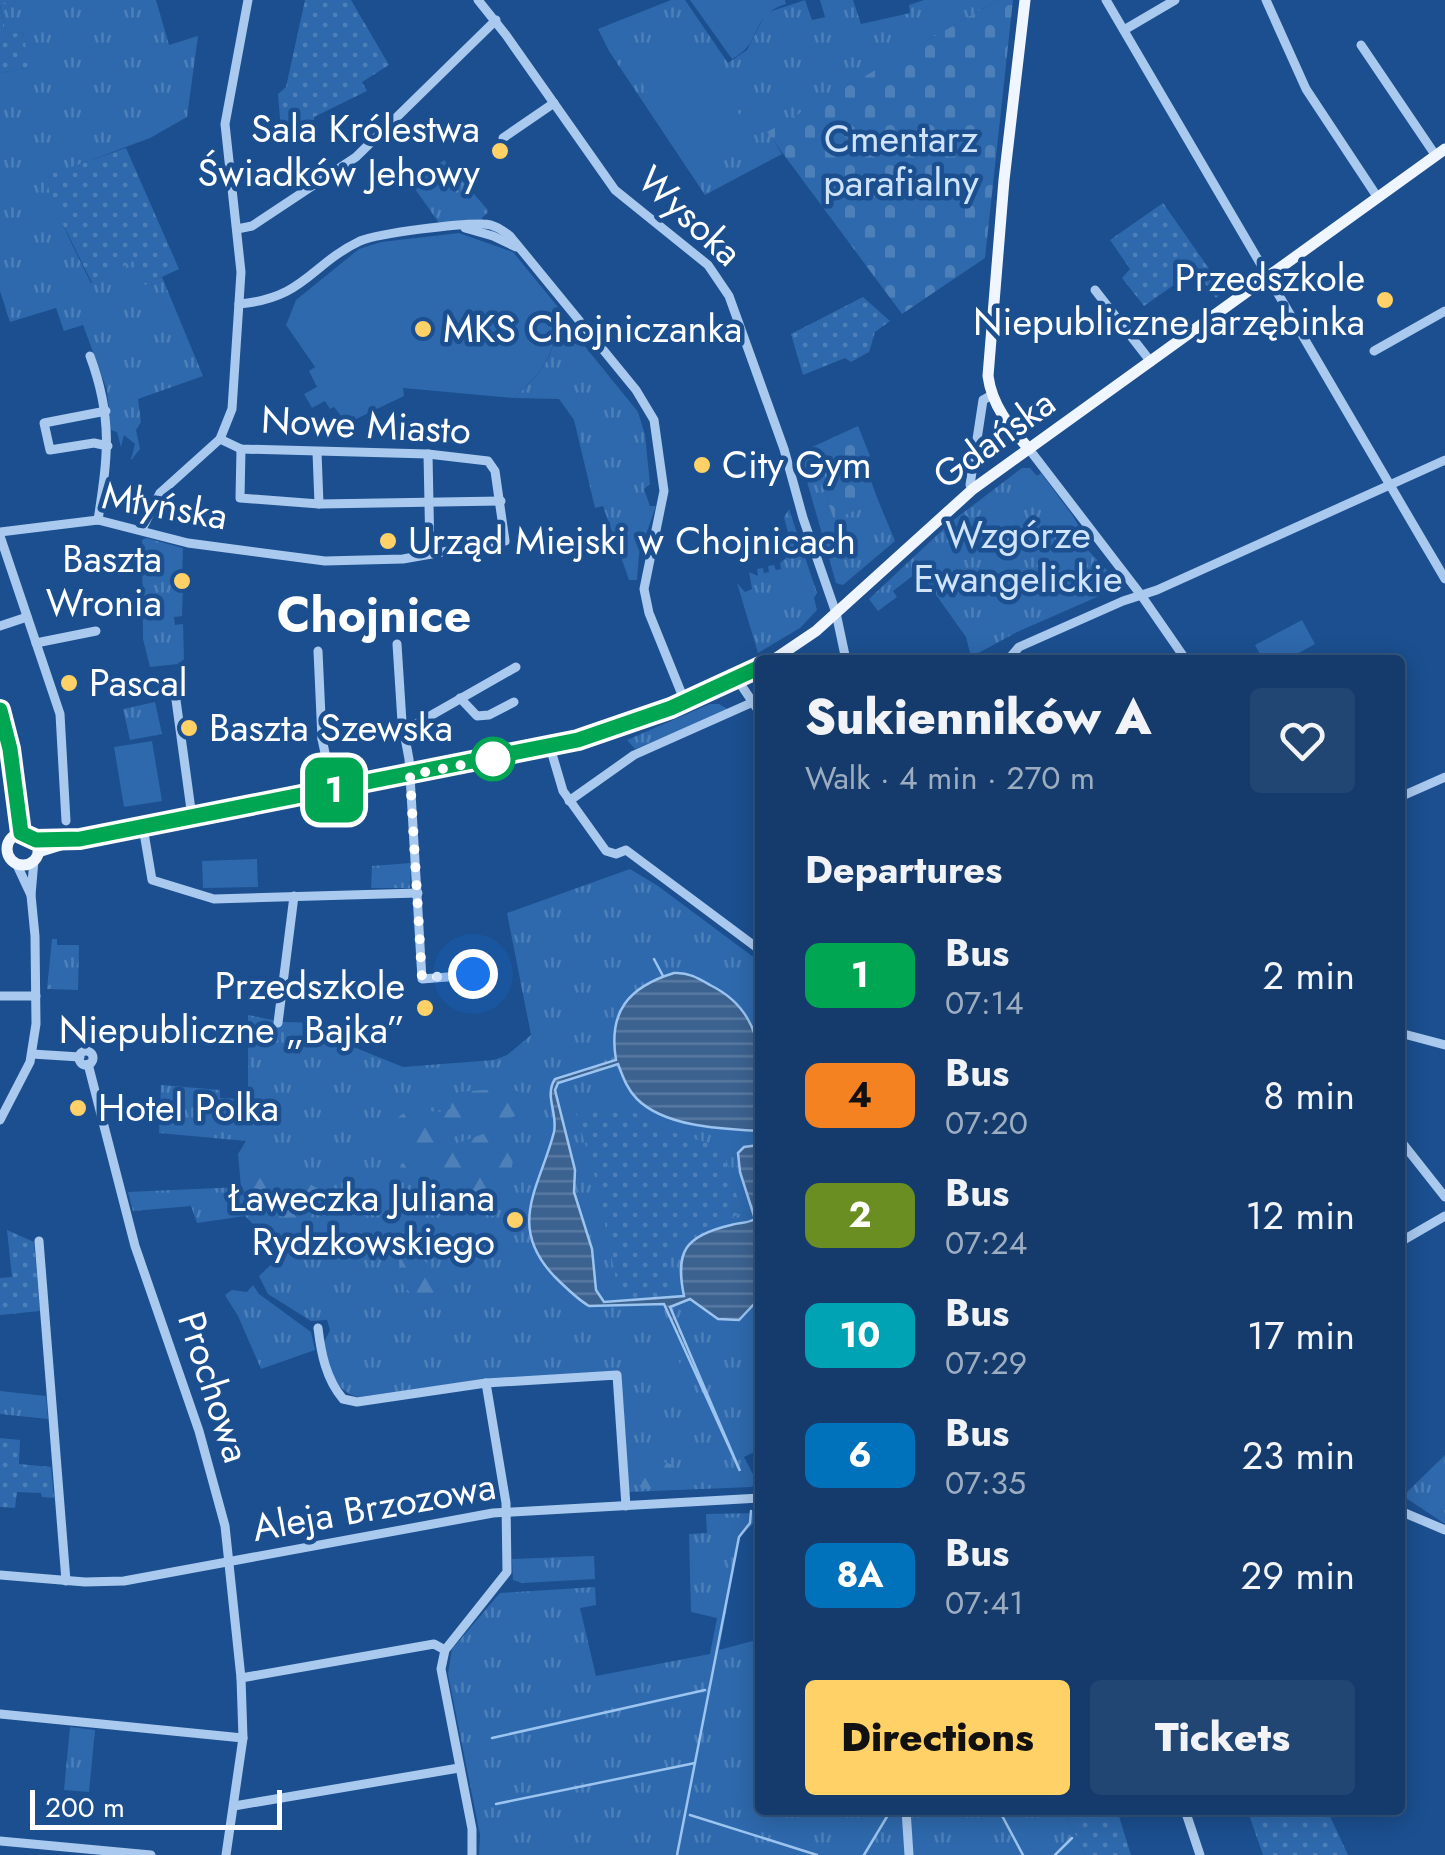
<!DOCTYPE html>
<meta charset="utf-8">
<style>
:root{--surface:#143b6b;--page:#214673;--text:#f1f3f6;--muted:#9dadc1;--line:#33557e;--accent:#ffd166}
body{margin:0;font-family:Jost,sans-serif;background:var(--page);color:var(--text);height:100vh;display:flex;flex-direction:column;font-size:38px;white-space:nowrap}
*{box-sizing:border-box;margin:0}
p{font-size:32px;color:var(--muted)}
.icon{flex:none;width:55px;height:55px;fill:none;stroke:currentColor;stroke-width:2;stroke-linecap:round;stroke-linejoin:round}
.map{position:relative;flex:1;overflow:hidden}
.side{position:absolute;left:755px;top:655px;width:650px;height:1160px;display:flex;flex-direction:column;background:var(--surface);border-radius:10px;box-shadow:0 5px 25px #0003,0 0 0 2px var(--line)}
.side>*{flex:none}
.badge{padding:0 20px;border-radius:15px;font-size:35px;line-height:65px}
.scale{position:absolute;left:30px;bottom:25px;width:252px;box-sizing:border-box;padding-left:10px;border:5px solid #fff;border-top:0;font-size:28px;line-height:35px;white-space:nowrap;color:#fff;-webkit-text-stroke:8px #1b4f8f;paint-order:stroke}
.you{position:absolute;width:50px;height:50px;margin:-25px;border:8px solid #fff;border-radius:50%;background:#1a73e8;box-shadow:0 0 0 15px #1a73e833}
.map>.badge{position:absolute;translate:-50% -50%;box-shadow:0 0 0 5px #fff}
h2{padding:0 50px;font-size:38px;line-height:90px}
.round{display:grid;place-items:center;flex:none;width:105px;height:105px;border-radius:10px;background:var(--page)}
.overview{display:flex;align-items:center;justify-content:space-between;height:170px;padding:0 50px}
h1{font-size:48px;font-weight:800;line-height:75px}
.button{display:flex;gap:20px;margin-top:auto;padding:20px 50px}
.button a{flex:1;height:115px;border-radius:10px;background:var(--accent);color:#111;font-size:40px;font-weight:800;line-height:115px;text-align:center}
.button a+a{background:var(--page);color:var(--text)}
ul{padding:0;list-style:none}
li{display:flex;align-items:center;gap:30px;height:120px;padding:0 50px}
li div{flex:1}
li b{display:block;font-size:38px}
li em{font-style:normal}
li .badge{min-width:110px;font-weight:700;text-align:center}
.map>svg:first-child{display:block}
</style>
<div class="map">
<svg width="1445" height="1855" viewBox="0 0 1445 1855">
<defs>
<pattern id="grass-tufts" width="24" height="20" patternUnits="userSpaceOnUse" patternTransform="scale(2.5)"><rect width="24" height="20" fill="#2e69ad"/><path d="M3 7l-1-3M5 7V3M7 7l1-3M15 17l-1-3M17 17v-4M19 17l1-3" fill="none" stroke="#4d80b9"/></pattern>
<pattern id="forest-firs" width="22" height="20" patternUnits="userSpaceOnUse" patternTransform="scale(2.5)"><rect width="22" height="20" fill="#2e69ad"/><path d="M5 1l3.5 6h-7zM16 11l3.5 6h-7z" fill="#4d80b9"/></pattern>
<pattern id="cemetery-stones" width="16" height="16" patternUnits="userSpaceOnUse" patternTransform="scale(2.5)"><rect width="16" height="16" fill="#2e69ad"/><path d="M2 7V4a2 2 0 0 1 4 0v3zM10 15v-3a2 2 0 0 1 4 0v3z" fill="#4d80b9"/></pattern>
<pattern id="garden-dots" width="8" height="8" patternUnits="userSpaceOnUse" patternTransform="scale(2.5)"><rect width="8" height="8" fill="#2e69ad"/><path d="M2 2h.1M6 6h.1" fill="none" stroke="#4d80b9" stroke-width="1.8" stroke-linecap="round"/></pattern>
<pattern id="water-rules" width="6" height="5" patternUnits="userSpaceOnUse" patternTransform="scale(2.5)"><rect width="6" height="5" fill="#3c6290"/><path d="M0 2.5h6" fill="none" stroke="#597aa1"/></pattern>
</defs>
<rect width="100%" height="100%" fill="#1b4f8f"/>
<!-- grass -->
<g fill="url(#grass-tufts)">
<polygon points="18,0 156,0 169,45 198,36 187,117 150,138 46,177 67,234 91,283 134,260 145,284 162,277 203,376 138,399 141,422 136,430 140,449 131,460 135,444 124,435 121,447 117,432 111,430 107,390 83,325 64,331 56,308 10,322 0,291 0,73 29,67 23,32 6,36 0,4"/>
<polygon points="671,0 685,0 728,63 747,50 766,13 805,0 812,20 825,17 820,0 853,0 861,24 910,13 909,5 924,0 998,0 768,132 782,154 705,195 609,51 598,29"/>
<polygon points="444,160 487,209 488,212 481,219 439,223 413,186"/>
<path d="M558 313 638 412 645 435 650 484 644 489 650 506H656L639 554 637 580H629L603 506 595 508 574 420 559 399 514 398C545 369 555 357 558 313Z"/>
<polygon points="810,448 834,519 878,500 895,541 843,585 836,583 800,457 795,455"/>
<polygon points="1022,468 1030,468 1037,476 1041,473 1073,516 1088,543 1085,547 1122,586 1017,632 971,657 966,637 919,571 893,591 897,597 878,611 869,599 951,522"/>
<path d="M789 509 817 593 814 598 817 610 800 628 758 653 737 583 745 592 752 589 749 572 758 576 757 569 763 568 764 573 769 572 768 566 774 565 776 570 781 569 780 563C797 552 788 534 784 517Z"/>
<polygon points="146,538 183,548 182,576 178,576 178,586 183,586 182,616 174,617 175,625 183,624 184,659 178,664 150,667 143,639 142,540"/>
<polygon points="155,702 162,734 130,740 123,709"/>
<polygon points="710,704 719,704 729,710 635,749 627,740"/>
<polygon points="411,863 410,888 371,888 372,866"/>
<path d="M630 869 658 886 760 962V1449L744 1457 758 1484 751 1487 628 1492 620 1375 487 1379 359 1397C339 1394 323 1366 324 1345 324 1340 328 1335 330 1330L327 1320 311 1321 268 1294 259 1276 282 1254 245 1216 197 1223 191 1206 133 1211 128 1192 241 1187 238 1154 246 1141 159 1133 161 1085 220 1090V1098L248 1099V1015L283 1022 321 1023 319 1033 403 1067 494 1060 507 1055 531 1035 507 913Z"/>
<polygon points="52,939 57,939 57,945 79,945 78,990 47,989"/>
<polygon points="253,1285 259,1294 311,1332 315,1350 261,1369 238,1316 225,1295 232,1290 247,1292"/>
<polygon points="0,1391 46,1396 48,1419 0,1414"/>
<polygon points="1445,1455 1445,1524 1403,1496"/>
<polygon points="758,1513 752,1525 740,1536 719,1650 760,1639 760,1810 903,1810 905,1855 479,1855 480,1835 448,1674 452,1649 500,1593 595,1587 596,1605 580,1608 596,1676 710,1654 717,1618 691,1612 689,1534 707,1533 706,1514"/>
<polygon points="594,1556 595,1579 522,1583 513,1580 512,1559"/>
<polygon points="70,1727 95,1730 89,1792 64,1790"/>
<polygon points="909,1810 1064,1810 1085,1855 911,1855"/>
</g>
<!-- forest -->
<g fill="url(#forest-firs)">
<path d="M509 1088 519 1092 526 1106 521 1114 404 1154 385 1136 393 1121 415 1105C427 1112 438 1114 450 1109L454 1095 459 1092Z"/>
<path d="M502 1127 513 1136C517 1158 508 1199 486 1212L467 1206 400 1169 401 1164Z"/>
<polygon points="242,1154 253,1155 281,1171 317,1173 310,1184 330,1196 278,1250 247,1215"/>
<path d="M409 1249C424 1256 439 1276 443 1291L432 1306 421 1305 400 1281 399 1260Z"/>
<polygon points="637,1453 673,1465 677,1473 670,1487 644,1489 638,1486"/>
</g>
<!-- cemetery -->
<g fill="url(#cemetery-stones)">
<polygon points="998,0 1013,0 985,258 902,314 767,132"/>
<polygon points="858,426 870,456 863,460 878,500 834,520 810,448"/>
</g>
<!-- garden -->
<g fill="url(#garden-dots)">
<polygon points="0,0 18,0 0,5 6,35 23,32 30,67 0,73"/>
<polygon points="305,0 351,0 389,65 362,82 367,91 314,117 314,120 281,130 278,94 286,87"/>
<polygon points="126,148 179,269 145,285 133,261 92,283 53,204 45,176"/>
<polygon points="1163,203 1212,273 1228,289 1216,298 1195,270 1144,306 1122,278 1130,269 1110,240"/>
<polygon points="863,297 890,321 875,332 869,352 851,362 845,358 803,375 791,334"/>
<polygon points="614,1107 631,1111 671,1132 722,1147 742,1213 680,1237 670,1261 673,1297 620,1300 597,1184 576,1113"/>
<polygon points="7,1230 34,1242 40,1311 0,1315 0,1278 12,1277"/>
<polygon points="0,1438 20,1440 19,1464 51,1467 54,1498 42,1497 41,1493 17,1492 15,1508 0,1507"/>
<polygon points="1064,1810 1117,1810 1131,1855 1085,1855"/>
<polygon points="1254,1810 1327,1810 1348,1855 1263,1855 1248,1812"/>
</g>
<!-- pitch -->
<g fill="#2e69ad">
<path d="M690 0H785L786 4C749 15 764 43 732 59Z"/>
<polygon points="689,34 756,141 700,176 633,69"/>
<path d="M459 233 513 252 558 307C555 355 548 366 514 398L403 388 404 396 356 419 354 416 345 421 334 407 330 409 325 401 312 408 304 394 317 387 309 371 315 367 286 325 296 300 359 249 381 242Z"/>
<polygon points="1302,620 1315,644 1286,660 1263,660 1255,645"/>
<polygon points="152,741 162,801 124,807 114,747"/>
<polygon points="257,859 258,887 203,888 202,861"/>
<path d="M670 1348C677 1352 682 1367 681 1375 664 1383 651 1378 633 1374L635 1365 625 1362 626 1359H638Z"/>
</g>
<!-- water -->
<path fill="url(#water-rules)" stroke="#9cc4f0" stroke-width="2.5" d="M674 973C688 972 698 978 710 985 771 1015 760 1072 760 1131 722 1129 665 1127 637 1099 627 1089 623 1077 618 1064L558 1083 555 1090 575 1170 574 1192 592 1249 596 1290 604 1302 684 1296C675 1252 684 1236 731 1225 741 1222 746 1224 755 1219L740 1172 738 1153 744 1147 760 1145V1283L755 1303 739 1320 718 1319 690 1299 670 1307 740 1471 664 1304 589 1306C577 1299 565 1287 554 1276 506 1225 540 1187 554 1132 558 1113 544 1096 555 1079L616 1060C608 1012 628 987 674 973Z"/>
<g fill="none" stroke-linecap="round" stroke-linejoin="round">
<!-- stream -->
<g stroke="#9cc4f0" stroke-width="2.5">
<polyline points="654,959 663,976"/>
<polyline points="492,1738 705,1690"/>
<polyline points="496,1804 695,1763"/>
<polyline points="999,1810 1023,1855"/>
<polyline points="690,1815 817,1855"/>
<polyline points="677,1855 739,1537 750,1523 751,1511"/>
<polyline points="864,1855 891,1810"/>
<polyline points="1055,1855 1072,1838"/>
</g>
<!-- minor -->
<g stroke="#a9c9ee" stroke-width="9">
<polyline points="478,0 506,35 615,190 708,265 729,296 784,449 803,518 836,613 846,660"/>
<polyline points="1106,0 1445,579"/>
<polyline points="1266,0 1306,89 1378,198"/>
<polyline points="1124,30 1175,0"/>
<polyline points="1361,45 1436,156"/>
<polyline points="503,138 554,103"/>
<polyline points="465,228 493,236 516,247"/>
<polyline points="237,229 252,226 356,157 496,20"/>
<polyline points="1095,290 1151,362"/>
<path d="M239 304C305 298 310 265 360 241 379 233 461 223 483 224 494 224 502 230 510 236L636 390 654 420 664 491 644 589 649 613 685 702"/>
<polyline points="1374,351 1445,311"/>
<path d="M90 356C113 418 108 456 98 520"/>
<polyline points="106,411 44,423 50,450 94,443 108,446"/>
<polyline points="241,449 240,498 319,504 501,501"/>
<polyline points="1029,449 1141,595 1186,660"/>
<polyline points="317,452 319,504"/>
<polyline points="428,454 430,554"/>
<polyline points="973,489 970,485 983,400 992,395"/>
<polyline points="142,529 160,493 220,439 232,409 241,272 225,124 248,0"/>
<polyline points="0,532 98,520 188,543 325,561 403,559 505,541 495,471 488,461 428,454 241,449 220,439"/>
<polyline points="0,536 60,714 66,821"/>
<polyline points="0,626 27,617"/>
<polyline points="36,643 96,631"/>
<polyline points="397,644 402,722 409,759 422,979 473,975"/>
<polyline points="318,651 322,739 333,790"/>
<polyline points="1008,660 1019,647 1123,601 1157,590 1445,460"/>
<polyline points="737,679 760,713"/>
<polyline points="174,690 180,694 176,700 192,817"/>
<polyline points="460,698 477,716 489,715 514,702"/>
<polyline points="0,710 10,749 21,833"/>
<polyline points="322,739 416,724 516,667"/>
<polyline points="550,747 563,791 606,851 616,854 626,850 760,950"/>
<polyline points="1400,797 1445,777"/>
<polyline points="569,801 634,755 751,703"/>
<polyline points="143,827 152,880 214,899 418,893"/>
<polyline points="16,863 31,895"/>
<polyline points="0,996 36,996"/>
<polyline points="278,1023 294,896"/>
<polyline points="1400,1033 1445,1045"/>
<circle cx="86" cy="1058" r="7"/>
<polyline points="32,1054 80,1057"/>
<polyline points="88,1064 135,1246 199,1431 225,1526 241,1678 243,1738 226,1855"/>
<polyline points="0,1120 30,1062 36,1024 35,936 31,895 34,860"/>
<polyline points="1400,1140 1445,1197"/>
<polyline points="39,1241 66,1581"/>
<polyline points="1400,1242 1445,1216"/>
<path d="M318 1328C321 1353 326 1379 343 1399L357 1402 486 1383 617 1375 626 1506"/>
<polyline points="1400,1511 1445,1530"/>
<polyline points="0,1575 85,1582 124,1581 493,1513 760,1498"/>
<polyline points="241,1678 434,1644 445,1650"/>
<polyline points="0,1714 243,1738"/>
<polyline points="234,1806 459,1768"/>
<polyline points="906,1810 909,1855"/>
<polyline points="1185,1810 1200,1855"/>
<polyline points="0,1841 151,1855"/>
<polyline points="472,1855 472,1829 441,1669 445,1650 507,1572 506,1503 486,1383"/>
</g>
<!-- major -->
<g stroke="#f0f6ff" stroke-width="11">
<path d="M1025 0 1004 180 988 376C992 406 1010 427 1029 449"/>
<polyline points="773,660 816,631 973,489 1445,149"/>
<circle cx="23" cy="849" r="16"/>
<polyline points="36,840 71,839"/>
<polyline points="38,852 80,839 578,740 671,708 760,667"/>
</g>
</g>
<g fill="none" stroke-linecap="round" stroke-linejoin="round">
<!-- line casing -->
<g stroke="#fff" stroke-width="22">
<polyline id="line" points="0,710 10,749 21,833 36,840 80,839 578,740 671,708 760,667"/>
</g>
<!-- line -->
<use href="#line" stroke="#00a651" stroke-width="15"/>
<!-- walk -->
<polyline stroke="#fff" stroke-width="10" stroke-dasharray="0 18" points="473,974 422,978 410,775 493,759"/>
</g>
<!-- markers -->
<g fill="#ffd166" stroke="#1b4f8f" stroke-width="4">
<circle cx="500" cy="151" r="10"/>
<circle cx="1385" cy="300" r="10"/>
<circle cx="423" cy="329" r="10"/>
<circle cx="702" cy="465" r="10"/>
<circle cx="388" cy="541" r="10"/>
<circle cx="182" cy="581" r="10"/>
<circle cx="69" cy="683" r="10"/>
<circle cx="189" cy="728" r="10"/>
<circle cx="425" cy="1008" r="10"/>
<circle cx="78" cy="1108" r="10"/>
<circle cx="515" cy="1220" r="10"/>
</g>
<circle fill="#fff" stroke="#00a651" stroke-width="5" cx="493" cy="759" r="20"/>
<g text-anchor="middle" stroke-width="9" stroke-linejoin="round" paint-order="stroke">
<!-- poi labels -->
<g font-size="38" fill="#fff" stroke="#1b4f8f" text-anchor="start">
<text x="480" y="142" text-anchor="end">Sala Królestwa<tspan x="480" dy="44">Świadków Jehowy</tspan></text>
<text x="1365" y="291" text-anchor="end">Przedszkole<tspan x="1365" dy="44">Niepubliczne Jarzębinka</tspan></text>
<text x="443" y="342">MKS Chojniczanka</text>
<text x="722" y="478">City Gym</text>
<text x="408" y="554">Urząd Miejski w Chojnicach</text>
<text x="162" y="572" text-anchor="end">Baszta<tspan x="162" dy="44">Wronia</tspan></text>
<text x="89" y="696">Pascal</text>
<text x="209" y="741">Baszta Szewska</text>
<text x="405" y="999" text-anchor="end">Przedszkole<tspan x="405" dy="44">Niepubliczne „Bajka”</tspan></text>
<text x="98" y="1121">Hotel Polka</text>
<text x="495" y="1211" text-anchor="end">Ławeczka Juliana<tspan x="495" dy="44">Rydzkowskiego</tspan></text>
</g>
<!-- park labels -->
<g font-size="38" fill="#cfe3fa" stroke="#1b4f8f">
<text x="901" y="152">Cmentarz<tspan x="901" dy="44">parafialny</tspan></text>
<text x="1018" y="548">Wzgórze<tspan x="1018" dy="44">Ewangelickie</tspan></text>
</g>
<!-- street labels -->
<g font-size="38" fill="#fff" stroke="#1b4f8f">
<text transform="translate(690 216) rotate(43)" y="13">Wysoka</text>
<text transform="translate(366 425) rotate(3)" y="13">Nowe Miasto</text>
<text transform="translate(994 439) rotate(-36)" y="13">Gdańska</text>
<text transform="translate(165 506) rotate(10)" y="13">Młyńska</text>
<text transform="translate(214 1387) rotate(72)" y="13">Prochowa</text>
<text transform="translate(374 1507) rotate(-10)" y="13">Aleja Brzozowa</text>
</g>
<!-- district labels -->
<g font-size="48" font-weight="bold" fill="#fff" stroke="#1b4f8f">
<text x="374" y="632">Chojnice</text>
</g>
</g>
</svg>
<div class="scale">200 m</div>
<div class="you" style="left:473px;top:974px"></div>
<b class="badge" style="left:334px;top:790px;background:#00a651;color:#fff">1</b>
<section class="side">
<div class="overview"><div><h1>Sukienników A</h1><p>Walk · 4 min · 270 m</p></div><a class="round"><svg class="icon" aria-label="heart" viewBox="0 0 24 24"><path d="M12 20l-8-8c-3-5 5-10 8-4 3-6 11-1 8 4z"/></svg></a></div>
<h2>Departures</h2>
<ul>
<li><span class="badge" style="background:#00a651;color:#fff">1</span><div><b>Bus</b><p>07:14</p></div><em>2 min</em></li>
<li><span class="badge" style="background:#f58220;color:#111">4</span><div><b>Bus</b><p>07:20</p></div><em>8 min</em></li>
<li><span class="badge" style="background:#6b8e23;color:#fff">2</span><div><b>Bus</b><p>07:24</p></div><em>12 min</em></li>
<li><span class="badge" style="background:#00a3b4;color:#fff">10</span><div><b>Bus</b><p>07:29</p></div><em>17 min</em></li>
<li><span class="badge" style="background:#0072bc;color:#fff">6</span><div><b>Bus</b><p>07:35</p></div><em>23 min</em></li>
<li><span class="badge" style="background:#0072bc;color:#fff">8A</span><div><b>Bus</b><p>07:41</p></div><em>29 min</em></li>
</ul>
<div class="button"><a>Directions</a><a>Tickets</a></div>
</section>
</div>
